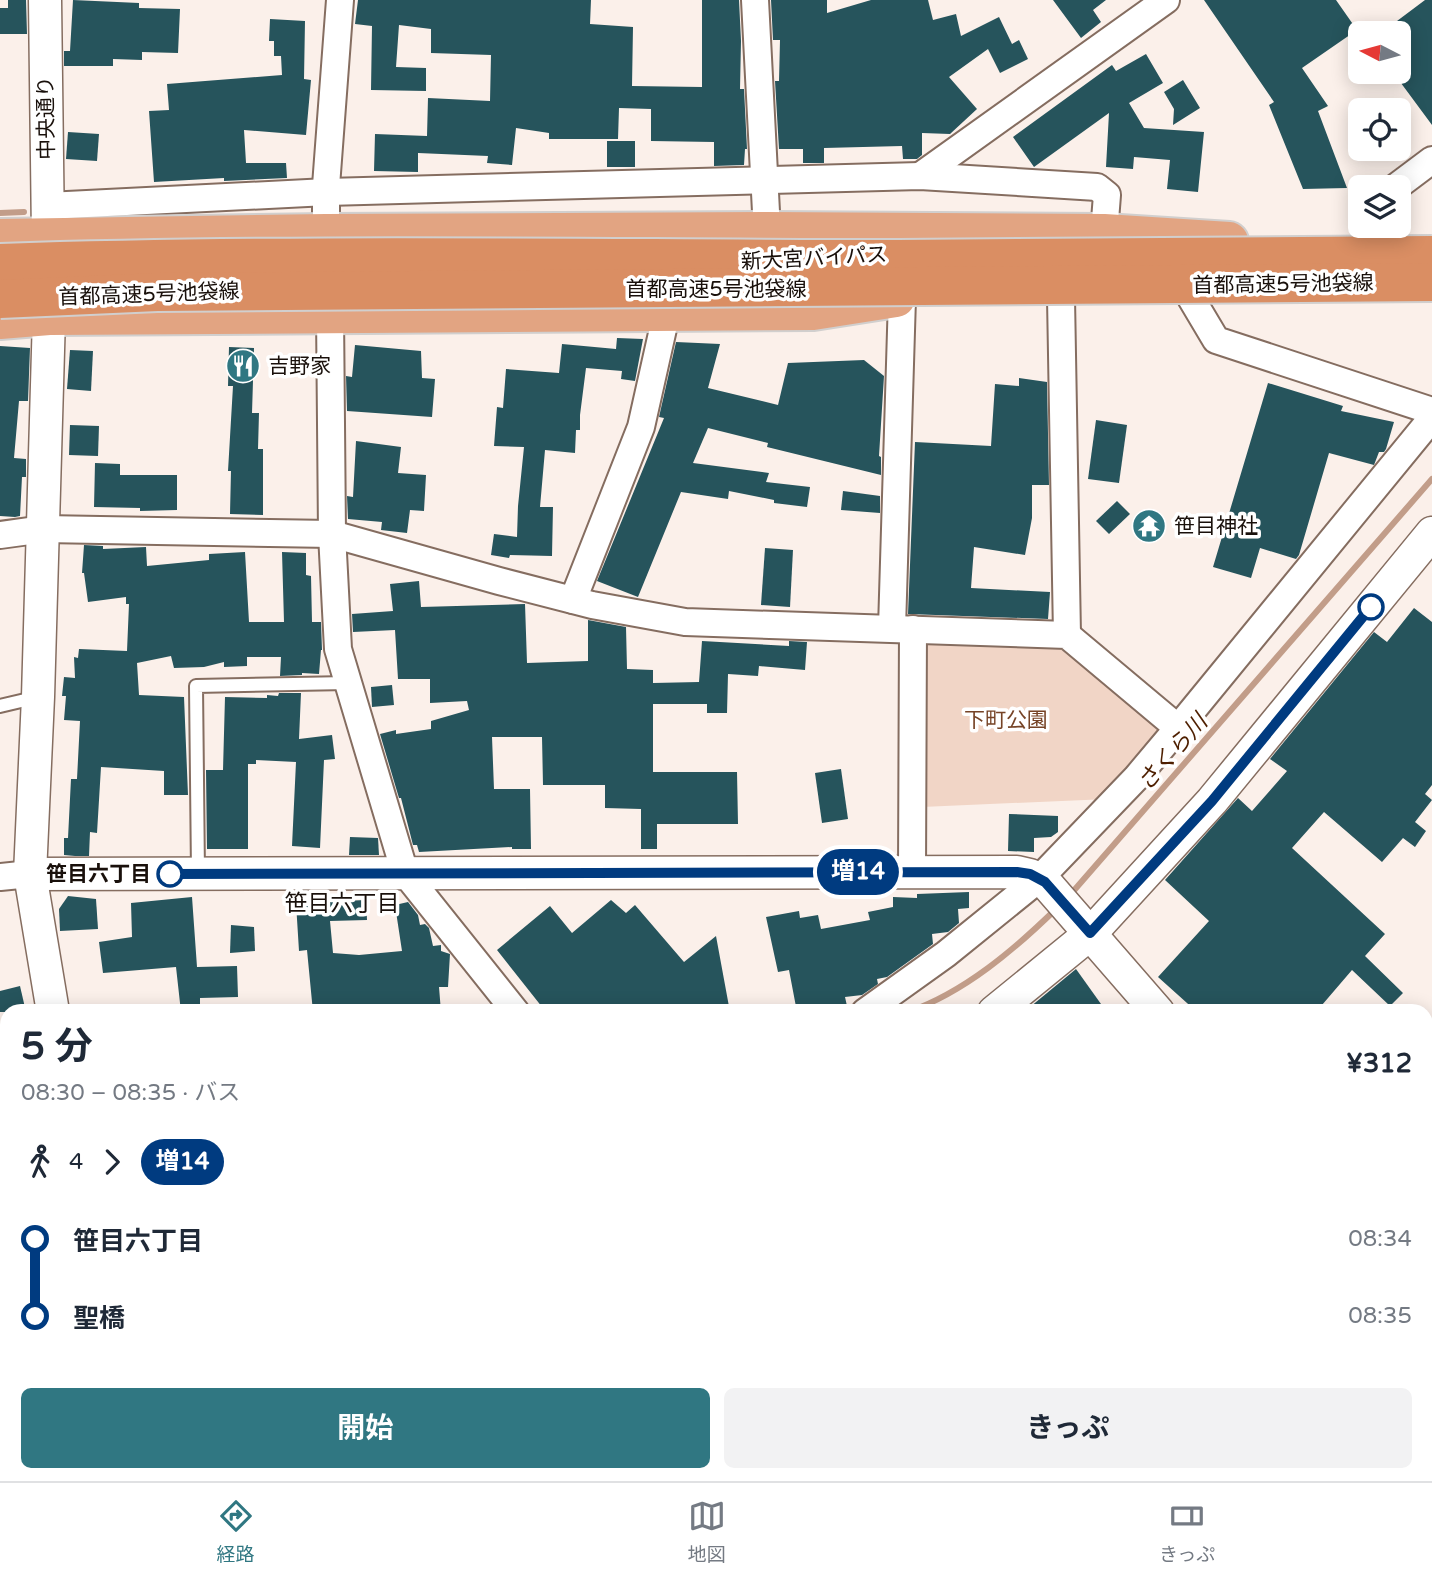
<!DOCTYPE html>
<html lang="ja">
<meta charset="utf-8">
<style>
:root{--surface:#fff;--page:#f2f2f3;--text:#1f2937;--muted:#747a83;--line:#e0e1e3;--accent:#307782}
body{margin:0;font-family:"Varela Round","Noto Sans JP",sans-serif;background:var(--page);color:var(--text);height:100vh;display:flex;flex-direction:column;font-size:26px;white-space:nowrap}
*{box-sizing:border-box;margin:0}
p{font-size:23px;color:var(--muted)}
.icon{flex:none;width:38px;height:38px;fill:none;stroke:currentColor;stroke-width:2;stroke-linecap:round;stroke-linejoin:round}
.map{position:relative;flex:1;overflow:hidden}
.panel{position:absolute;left:0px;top:1004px;width:1433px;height:478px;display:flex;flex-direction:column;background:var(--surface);border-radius:21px 21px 0 0;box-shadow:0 4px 18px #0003}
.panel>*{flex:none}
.badge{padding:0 14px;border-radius:23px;font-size:24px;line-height:46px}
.needle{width:46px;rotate:276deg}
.buttons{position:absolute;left:1348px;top:21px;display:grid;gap:14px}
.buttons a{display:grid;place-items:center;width:63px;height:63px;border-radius:10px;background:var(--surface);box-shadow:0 4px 18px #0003;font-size:35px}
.map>.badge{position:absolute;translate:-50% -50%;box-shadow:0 0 0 4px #fff}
.legs{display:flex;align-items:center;gap:10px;height:77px;padding:0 21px;font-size:23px}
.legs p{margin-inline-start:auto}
.head{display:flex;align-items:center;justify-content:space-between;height:119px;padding:0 21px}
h1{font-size:38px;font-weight:700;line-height:52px}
.cta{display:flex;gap:14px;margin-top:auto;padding:14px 21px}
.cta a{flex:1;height:80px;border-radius:10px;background:var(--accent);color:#fff;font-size:28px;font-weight:700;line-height:80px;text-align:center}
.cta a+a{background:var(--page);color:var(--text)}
ul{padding:0 21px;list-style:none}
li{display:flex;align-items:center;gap:24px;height:77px;font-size:26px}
li i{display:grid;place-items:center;width:10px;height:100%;margin:0 9px;background:currentColor}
li i::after{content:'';width:18px;height:18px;margin:-9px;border:5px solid;border-radius:50%;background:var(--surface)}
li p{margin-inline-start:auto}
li:first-child i{background:linear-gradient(#0000 50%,currentColor 0)}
li:last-child i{background:linear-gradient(currentColor 50%,#0000 0)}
.tabs{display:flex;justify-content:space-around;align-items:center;height:98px;border-top:2px solid var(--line);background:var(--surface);font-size:19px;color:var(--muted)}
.tabs a{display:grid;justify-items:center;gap:4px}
.tabs .current{color:var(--accent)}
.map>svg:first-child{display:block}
</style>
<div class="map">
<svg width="1432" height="1481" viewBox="0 0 1432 1481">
<rect width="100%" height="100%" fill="#fbf0ea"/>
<!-- green -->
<polygon fill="#f1d5c6" points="923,636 1063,640 1169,731 1108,799 922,807"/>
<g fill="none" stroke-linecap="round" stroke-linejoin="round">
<!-- stream -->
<g stroke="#c29d89" stroke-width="6">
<polyline points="0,213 24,212"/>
<polyline points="1070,895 1432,479"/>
<path d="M908 1012C965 992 1015 949 1057 908"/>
<polyline points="357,1481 364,1475"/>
</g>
</g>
<!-- building -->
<g fill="#26545c">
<polygon points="8,0 26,0 27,34 0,34 0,8 8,8"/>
<polygon points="73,0 139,3 139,8 180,9 178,53 142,52 142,60 113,59 113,66 64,66 64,51 70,51"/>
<polygon points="358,0 591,0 590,24 633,27 632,86 702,87 702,0 739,0 741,41 740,89 744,89 747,149 745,149 744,165 714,166 714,142 651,141 651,109 619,108 618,139 549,139 549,133 516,128 512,165 487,163 488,156 418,153 418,172 374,171 375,134 427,136 428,98 490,101 491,55 431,53 431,29 399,25 396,67 426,68 426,91 371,90 372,26 355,24"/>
<polygon points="771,0 827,0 827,13 871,0 928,0 933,20 956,14 961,36 999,17 1012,44 1019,40 1028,59 1000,73 988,49 949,77 977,109 950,134 922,133 922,155 917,159 903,159 902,146 824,148 824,163 803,163 803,149 779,149 775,81 779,81 780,40 773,40"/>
<polygon points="1053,0 1106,0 1093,10 1101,22 1081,38"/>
<polygon points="1204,0 1336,0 1357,30 1302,68 1328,106 1318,111 1347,188 1303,189 1269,105 1274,102"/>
<polygon points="1425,0 1432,0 1432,125 1398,79 1398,33 1381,33"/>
<polygon points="270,19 305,21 304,79 311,80 306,135 244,130 246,163 286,163 287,178 224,181 224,178 154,182 149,111 169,110 167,84 282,75 281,56 274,56 274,41 269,41"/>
<polygon points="1146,54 1163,83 1129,103 1144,128 1204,132 1198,192 1167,189 1170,160 1134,157 1133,169 1106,167 1109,113 1034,167 1013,137 1112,65 1116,71"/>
<polygon points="1183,80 1200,108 1173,125 1174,109 1164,92"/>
<polygon points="68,132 99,134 97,161 66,159"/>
<rect x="607" y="141" width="28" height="26"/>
<polygon points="617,338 643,339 635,381 621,379 622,371 586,368 580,415 580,430 576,430 575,453 545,450 540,507 553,507 552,556 510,555 509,558 491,555 494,534 517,537 518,506 524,447 494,446 497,407 503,408 506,369 559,373 562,344 616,349"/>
<polygon points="676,342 720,344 708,388 778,405 788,363 864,360 884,376 879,456 881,457 881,475 767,447 768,443 708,428 693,463 769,473 766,482 810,487 807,507 774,503 774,500 729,491 728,499 681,492 638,597 597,581 664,418 659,417"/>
<polygon points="355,345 421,351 422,378 435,379 432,417 347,411 346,376 352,377"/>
<polygon points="0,346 30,348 28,401 19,401 14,458 26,459 26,477 22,477 20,516 15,517 0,516"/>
<polygon points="229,347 254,348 252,413 259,413 258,449 263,449 263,515 230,514 231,471 228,471 233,386 228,386"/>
<polygon points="70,350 93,351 91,391 67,389"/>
<polygon points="1019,378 1047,382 1049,485 1032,485 1032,518 1025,555 974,547 971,588 1050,592 1048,619 908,614 915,442 991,446 995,384 1019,386"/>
<polygon points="1268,383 1343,406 1341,411 1394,422 1386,449 1384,452 1379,452 1374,465 1329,453 1299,555 1296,559 1260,548 1251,578 1213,567"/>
<polygon points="1096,420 1127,425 1119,483 1088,479"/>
<polygon points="70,425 99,426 98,456 69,455"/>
<polygon points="356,441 401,447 398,473 426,475 424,511 410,510 407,533 381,530 382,522 348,519 347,496 353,497"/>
<polygon points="95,463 120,464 120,475 177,475 177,510 140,511 140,508 94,507"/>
<polygon points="843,491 880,496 880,513 841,510"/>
<polygon points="1117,501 1130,514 1109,534 1096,521"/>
<polygon points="84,545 103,546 103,549 146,547 147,566 209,560 209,554 245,552 249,622 284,622 282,552 306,553 306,575 311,576 312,622 321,622 322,650 321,650 319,674 302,673 302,675 280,676 281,657 247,657 247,666 224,667 224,662 204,667 174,668 171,656 137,663 139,695 184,697 188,795 164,795 164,771 101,767 97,833 90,832 89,856 75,856 64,855 64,838 68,838 71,779 77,779 80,721 64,720 66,696 62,696 64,677 75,678 74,657 78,658 79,649 127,651 129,604 126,604 126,597 88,602 84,573 82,573"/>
<polygon points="765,548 793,550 790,607 761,605"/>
<polygon points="419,581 421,607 525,604 527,663 588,661 588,620 626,627 627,669 653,670 653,683 699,682 702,641 789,646 789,641 807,642 805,670 759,666 758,676 728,674 727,713 707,713 707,704 653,704 653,772 737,772 738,824 657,824 657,849 641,849 641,809 605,808 605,785 543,785 542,737 492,737 494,789 530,789 531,849 512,849 512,847 419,852 417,845 413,845 401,798 399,798 380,734 396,730 396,734 431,729 431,721 469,710 467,701 430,703 430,679 398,679 395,630 353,632 352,614 393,611 390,584"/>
<polygon points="1414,608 1432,622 1432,785 1425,794 1432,800 1415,822 1426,831 1415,847 1403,838 1382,862 1324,812 1292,848 1385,934 1365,956 1403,993 1390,1006 1352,970 1316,1012 1197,1012 1158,977 1209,921 1165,880 1238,798 1252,811 1287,771 1270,759 1374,632 1387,642"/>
<polygon points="392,685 394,705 372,707 371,687"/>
<polygon points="279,693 301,693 299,739 332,735 335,759 324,760 320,848 292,846 296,762 256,760 256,764 248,764 248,849 207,849 206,770 223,770 225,697 267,698 267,695 278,696"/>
<polygon points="841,769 848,819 822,823 815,773"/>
<polygon points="1009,814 1058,816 1058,832 1051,837 1034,838 1034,852 1008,851"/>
<polygon points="350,837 378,838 379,855 349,855"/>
<polygon points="969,892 969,908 958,909 959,923 948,932 932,934 933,944 887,977 877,979 878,984 862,995 845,997 847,1006 797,1012 789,970 778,972 766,917 799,911 800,918 818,915 821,929 870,920 868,912 893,907 893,897 917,898 917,894"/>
<polygon points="68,896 96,899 98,929 60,931 59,909"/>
<polygon points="192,897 197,967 237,966 238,997 200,998 200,1012 181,1012 176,967 103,973 99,942 132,937 131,903"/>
<polygon points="366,900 367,920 330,921 333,953 359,955 402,951 395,905 408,902 418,915 420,925 425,924 429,928 433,946 441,945 441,951 450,954 448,987 439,987 441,1012 313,1012 307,950 299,951 296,903"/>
<polygon points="611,900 626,913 635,905 684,962 716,936 730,1012 546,1012 497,950 550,906 572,933"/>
<polygon points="231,925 254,927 255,951 230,953"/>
<polygon points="1076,969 1101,1004 1091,1012 1024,1012"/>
<polygon points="20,986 26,1012 0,1012 0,991"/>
</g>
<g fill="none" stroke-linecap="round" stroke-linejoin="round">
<!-- service casing -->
<g stroke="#856d60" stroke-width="16">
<g id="service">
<polyline points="0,706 38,697"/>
<polyline points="198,873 196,686 348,683"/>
<polyline points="1426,1304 1432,1299"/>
<polyline points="217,1475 222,1481"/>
<polyline points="296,1475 301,1481"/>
</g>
</g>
<!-- minor casing -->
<g stroke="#856d60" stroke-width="30">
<g id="minor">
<polyline points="755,0 767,231"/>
<polyline points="920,176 1166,0"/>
<polyline points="1396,187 1432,160"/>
<polyline points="47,206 327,192 920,176 1097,187 1107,195 1104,233"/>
<polyline points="326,233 326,186 340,0"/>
<polyline points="1388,239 1388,226"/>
<polyline points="1061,298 1067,635"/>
<polyline points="1191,298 1216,340 1432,411"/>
<polyline points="330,313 332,534 338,649 405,873 516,1012"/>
<polyline points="0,535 44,529 332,534 499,581 592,605 685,622 1067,635 1178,728"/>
<polyline points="573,600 641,427 667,311"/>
<polyline points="892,628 902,298"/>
<polyline points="912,872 913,629"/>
<polyline points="0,877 30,874"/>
<polyline points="865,1012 946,954 1040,878 1136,778 1178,728 1432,418"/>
<polyline points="0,1083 7,1081"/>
<polyline points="1426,1106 1432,1102"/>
<polyline points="318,1481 324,1475"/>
<polyline points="912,1481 920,1475"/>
</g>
</g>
<!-- tertiary casing -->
<g stroke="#856d60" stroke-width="35">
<g id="tertiary">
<polyline points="45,0 49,316 38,697 30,874 53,1012"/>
<polyline points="30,874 1017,872 1030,875 1045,882 1158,1012"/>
<polyline points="994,1012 1091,933 1212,801 1432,533"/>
<polyline points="1426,1323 1432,1330"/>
<polyline points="0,1361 7,1359"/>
<polyline points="137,1475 138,1481"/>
<polyline points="425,1481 431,1475"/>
</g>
</g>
<!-- trunk casing -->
<g stroke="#d1cfce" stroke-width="42">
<g id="trunk">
<polyline points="0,238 326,233 767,231 1104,233 1229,241"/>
<polyline points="0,320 49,316 813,311 896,298"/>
</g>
</g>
<!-- service -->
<use href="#service" stroke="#fff" stroke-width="12"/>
<!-- minor -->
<use href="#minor" stroke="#fff" stroke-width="26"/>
<!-- tertiary -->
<use href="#tertiary" stroke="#fff" stroke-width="32"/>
<!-- trunk -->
<use href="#trunk" stroke="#e2a482" stroke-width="38"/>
<!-- motorway-bridge casing -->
<g stroke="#d1cfce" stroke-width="42" stroke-linecap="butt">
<g id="motorway-bridge">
<path d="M0 263C300 253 600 259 899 259 1077 259 1255 256 1432 255"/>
<polyline points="0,299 157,292 1432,282"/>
</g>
</g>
<!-- motorway-bridge -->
<use href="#motorway-bridge" stroke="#da8e63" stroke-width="38"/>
</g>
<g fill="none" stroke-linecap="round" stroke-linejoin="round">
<!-- line-1 casing -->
<g stroke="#fff" stroke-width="16">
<polyline id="line-1" points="170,874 1017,872 1030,874 1045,882 1090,933 1212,801 1371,607"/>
</g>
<!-- line-1 -->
<use href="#line-1" stroke="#003b80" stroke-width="10"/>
</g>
<!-- icons -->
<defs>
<g id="restaurant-disc" transform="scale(1.75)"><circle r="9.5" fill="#307782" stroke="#fff"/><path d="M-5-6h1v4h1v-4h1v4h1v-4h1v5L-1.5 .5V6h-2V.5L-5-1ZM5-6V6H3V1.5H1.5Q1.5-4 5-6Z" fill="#fff"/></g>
<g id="temple-disc" transform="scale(1.75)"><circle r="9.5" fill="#307782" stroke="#fff"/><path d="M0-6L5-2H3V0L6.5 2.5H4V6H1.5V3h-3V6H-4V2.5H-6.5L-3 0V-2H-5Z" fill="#fff"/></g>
</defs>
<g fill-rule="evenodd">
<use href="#restaurant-disc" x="243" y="366"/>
<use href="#temple-disc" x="1149" y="526"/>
</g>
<!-- markers -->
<g fill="#fff" stroke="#003b80" stroke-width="3.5">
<circle cx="1371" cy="607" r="12"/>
<circle cx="170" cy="874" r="12"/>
</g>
<g text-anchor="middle" stroke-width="7" stroke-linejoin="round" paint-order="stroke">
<!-- street labels -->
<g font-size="21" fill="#19100b" stroke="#fff">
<text transform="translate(46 118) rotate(-91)" y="7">中央通り</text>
<text transform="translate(814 258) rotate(-3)" y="7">新大宮バイパス</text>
<text transform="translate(1283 284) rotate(-1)" y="7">首都高速5号池袋線</text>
<text x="716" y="296">首都高速5号池袋線</text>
<text transform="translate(149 294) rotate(-2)" y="7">首都高速5号池袋線</text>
</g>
<!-- poi labels -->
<g font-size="21" fill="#19100b" stroke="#fff" text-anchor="start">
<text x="268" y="373">吉野家</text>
<text x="1174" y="533">笹目神社</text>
</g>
<!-- park labels -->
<g font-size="21" fill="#764326" stroke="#fff">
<text x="1006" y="727">下町公園</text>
</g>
<!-- stop labels -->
<g font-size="21" font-weight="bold" fill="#19100b" stroke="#fff" text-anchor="end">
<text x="151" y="881">笹目六丁目</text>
</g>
<!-- water labels -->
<g font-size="23" font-style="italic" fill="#4e1f00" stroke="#fff">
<text transform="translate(1172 752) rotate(-49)" y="8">さくら川</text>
</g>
<!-- neighbourhood labels -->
<g font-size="23" fill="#19100b" stroke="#fff">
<text x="342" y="911">笹目六丁目</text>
</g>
</g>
</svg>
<div class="buttons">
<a><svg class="needle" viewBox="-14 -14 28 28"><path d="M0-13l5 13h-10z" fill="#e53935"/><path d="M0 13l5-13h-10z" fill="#747a83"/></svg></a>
<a><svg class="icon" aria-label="locate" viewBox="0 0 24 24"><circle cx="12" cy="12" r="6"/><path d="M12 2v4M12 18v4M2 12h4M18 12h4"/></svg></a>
<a><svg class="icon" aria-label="layers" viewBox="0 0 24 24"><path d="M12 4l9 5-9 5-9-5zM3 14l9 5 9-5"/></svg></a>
</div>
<b class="badge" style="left:858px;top:872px;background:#003b80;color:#fff">増14</b>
<section class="panel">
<div class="head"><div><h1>5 分</h1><p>08:30 – 08:35 · バス</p></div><b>¥312</b></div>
<div class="legs"><svg class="icon" aria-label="walk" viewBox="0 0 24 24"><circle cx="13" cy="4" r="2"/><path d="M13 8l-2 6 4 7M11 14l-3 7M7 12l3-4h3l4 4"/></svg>4<svg class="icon" aria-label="forward" viewBox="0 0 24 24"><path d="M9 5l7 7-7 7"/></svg><b class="badge" style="background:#003b80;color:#fff">増14</b></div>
<ul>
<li><i style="color:#003b80"></i><b>笹目六丁目</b><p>08:34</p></li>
<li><i style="color:#003b80"></i><b>聖橋</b><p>08:35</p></li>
</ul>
<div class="cta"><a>開始</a><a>きっぷ</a></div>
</section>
</div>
<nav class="tabs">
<a class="current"><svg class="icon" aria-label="directions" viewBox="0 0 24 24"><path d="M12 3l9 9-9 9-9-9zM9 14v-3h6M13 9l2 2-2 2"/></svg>経路</a>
<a><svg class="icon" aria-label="map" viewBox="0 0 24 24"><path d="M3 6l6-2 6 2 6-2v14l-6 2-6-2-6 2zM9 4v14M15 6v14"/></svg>地図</a>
<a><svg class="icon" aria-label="tickets" viewBox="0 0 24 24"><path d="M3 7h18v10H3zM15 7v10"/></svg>きっぷ</a>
</nav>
